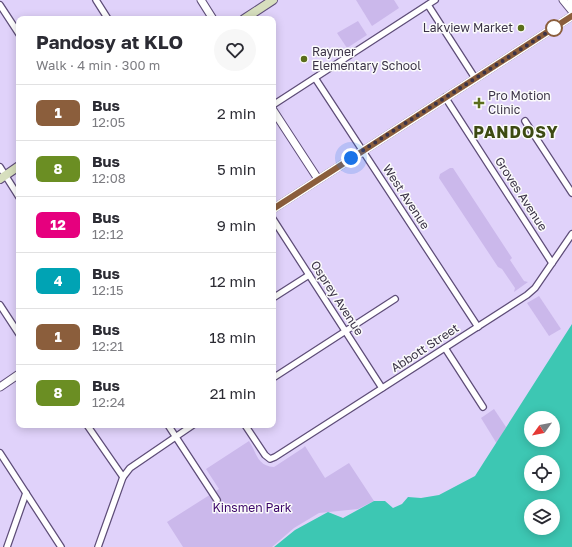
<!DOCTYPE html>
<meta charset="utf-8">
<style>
:root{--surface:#fff;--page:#f7f7f7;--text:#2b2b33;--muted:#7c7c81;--line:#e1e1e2}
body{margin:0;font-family:"Golos Text",sans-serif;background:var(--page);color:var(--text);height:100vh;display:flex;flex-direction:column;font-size:15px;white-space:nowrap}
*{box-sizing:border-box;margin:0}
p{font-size:13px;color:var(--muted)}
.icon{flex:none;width:22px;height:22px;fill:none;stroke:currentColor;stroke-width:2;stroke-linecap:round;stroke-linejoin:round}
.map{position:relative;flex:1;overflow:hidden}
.drawer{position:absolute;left:16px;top:16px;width:260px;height:412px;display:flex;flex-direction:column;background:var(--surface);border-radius:8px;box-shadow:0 2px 10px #0003}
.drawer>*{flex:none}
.badge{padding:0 8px;border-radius:6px;font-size:14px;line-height:26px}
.needle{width:26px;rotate:237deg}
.controls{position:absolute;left:524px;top:411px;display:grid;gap:8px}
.controls a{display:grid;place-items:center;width:36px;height:36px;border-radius:50%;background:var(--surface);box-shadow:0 2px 10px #0003;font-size:20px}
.you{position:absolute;width:20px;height:20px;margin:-10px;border:3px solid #fff;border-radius:50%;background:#1a73e8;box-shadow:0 0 0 6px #1a73e833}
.map>.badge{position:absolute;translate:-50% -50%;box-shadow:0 0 0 2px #fff}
.round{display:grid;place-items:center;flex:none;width:42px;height:42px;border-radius:21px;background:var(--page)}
.overview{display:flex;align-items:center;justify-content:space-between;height:68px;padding:0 20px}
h1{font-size:19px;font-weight:700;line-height:30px}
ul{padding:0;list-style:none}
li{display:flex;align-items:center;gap:12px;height:56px;padding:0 20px;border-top:1px solid var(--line)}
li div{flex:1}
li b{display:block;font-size:15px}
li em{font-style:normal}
li .badge{min-width:44px;font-weight:700;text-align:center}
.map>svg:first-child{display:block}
</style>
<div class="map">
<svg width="572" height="547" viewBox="0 0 572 547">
<rect width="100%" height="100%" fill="#e0d2fa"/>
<!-- green -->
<g fill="#cbb8eb">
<polygon points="356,0 394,0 399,8 372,26"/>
<polygon points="358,21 367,35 347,48 337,33"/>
<polygon points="450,168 453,168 512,258 510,260 524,281 528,282 514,292 515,288 502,269 498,267 439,178 440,174"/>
<polygon points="539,296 561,329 549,336 527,303"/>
<polygon points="494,409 506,427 497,444 481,418"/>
<path d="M249 441C257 453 257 466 274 467L303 448 305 446 325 478 349 463 374 501 358 509 319 513 294 528 272 547H183L167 522 219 489 206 469Z"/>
</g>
<!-- water -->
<path fill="#3dc7b3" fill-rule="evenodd" d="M572 324V547H274L295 530 328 512 343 518 374 501H385L393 508 402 504 408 497 421 498 439 495 475 476ZM531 418H553V440H531ZM531 462H553V484H531ZM531 506H553V528H531Z"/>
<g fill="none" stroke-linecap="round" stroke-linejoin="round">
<!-- minor casing -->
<g stroke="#5e4d78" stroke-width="8">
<g id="minor">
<polyline points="96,0 108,19"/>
<polyline points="0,5 19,34"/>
<polyline points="428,5 475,78"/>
<polyline points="315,78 478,327"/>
<polyline points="445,97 552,263"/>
<polyline points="273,105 435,0"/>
<polyline points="525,121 572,193"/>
<polyline points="0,167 19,197"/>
<polyline points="273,219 382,388"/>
<polyline points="273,298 309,275"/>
<polyline points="0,305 19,334"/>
<polyline points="445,348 483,407"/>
<polyline points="273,378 395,299"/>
<polyline points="87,425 123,477"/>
<polyline points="168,425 217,500"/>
<polyline points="245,425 265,455 270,459 275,457 527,295 535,288 572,234"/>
<polyline points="0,453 61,547"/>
<polyline points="7,547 26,493"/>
<polyline points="98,547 123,477 130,468 193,425"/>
</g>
</g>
<!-- tertiary casing -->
<g stroke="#5e4d78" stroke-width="9">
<g id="tertiary">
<polyline points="201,0 213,19"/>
<polyline points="563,0 572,11"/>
<polyline points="571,0 572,3"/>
<polyline points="273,110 318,179"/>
<polyline points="273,209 572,16"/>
<polyline points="0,387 19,374"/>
</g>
</g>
<!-- secondary casing -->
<g stroke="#5e4d78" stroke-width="10">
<g id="secondary">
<polyline points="244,19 273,0"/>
<polyline points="0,179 19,166"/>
</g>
</g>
<!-- minor -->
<use href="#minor" stroke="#fff" stroke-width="5.5"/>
<!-- tertiary -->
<use href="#tertiary" stroke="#fff" stroke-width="7"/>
<!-- secondary -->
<use href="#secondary" stroke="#d7dfbe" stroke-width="8"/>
</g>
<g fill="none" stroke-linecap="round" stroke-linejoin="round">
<!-- line casing -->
<g stroke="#fff" stroke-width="9">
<polyline id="line" points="273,209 572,16"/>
</g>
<!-- line -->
<use href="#line" stroke="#8b5e3c" stroke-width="6"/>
<!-- walk -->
<polyline stroke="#3b3347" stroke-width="4" stroke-dasharray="0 7.2" points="351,158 554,28"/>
</g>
<!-- markers -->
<g fill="#5b6e1b" stroke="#fbfbfb" stroke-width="1.5">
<circle cx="521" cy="28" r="4"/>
<circle cx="304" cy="59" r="4"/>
<path d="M477 97h4v4h4v4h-4v4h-4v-4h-4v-4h4z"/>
</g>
<circle fill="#fff" stroke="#8b5e3c" stroke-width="2" cx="554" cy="28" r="8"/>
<g text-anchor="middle" stroke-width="3" stroke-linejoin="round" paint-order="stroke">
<!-- poi labels -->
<g font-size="12" fill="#3b3347" stroke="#fbfbfb" text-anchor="start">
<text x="513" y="32" text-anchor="end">Lakview Market</text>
<text x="312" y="56">Raymer<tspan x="312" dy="14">Elementary School</tspan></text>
<text x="488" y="100">Pro Motion<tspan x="488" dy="14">Clinic</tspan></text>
</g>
<!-- street labels -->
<g font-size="12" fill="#3b3347" stroke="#fbfbfb">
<text transform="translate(521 194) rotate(57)" y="4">Groves Avenue</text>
<text transform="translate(406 197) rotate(57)" y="4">West Avenue</text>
<text transform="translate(337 298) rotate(57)" y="4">Osprey Avenue</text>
<text transform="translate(425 348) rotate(-33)" y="4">Abbott Street</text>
</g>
<!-- park labels -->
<g font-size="12" fill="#3b0568" stroke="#fbfbfb">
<text x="252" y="512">Kinsmen Park</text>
</g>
<!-- district labels -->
<g font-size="16" font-weight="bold" letter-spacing="1" fill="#3d4a12" stroke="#fbfbfb">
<text x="516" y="138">PANDOSY</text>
</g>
</g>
</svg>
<div class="controls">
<a><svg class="needle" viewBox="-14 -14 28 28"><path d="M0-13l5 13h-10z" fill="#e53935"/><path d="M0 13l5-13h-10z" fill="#7c7c81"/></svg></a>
<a><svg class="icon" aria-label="locate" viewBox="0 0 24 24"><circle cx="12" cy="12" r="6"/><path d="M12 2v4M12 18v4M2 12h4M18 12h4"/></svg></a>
<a><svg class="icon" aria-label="layers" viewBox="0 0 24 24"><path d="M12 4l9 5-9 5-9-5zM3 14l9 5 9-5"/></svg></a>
</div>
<div class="you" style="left:351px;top:158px"></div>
<section class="drawer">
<div class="overview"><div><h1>Pandosy at KLO</h1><p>Walk · 4 min · 300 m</p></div><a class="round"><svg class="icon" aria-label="heart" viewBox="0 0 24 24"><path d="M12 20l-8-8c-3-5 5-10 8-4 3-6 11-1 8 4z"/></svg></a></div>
<ul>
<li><span class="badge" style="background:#8b5e3c;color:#fff">1</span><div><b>Bus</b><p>12:05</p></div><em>2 min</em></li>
<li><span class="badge" style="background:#6b8e23;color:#fff">8</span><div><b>Bus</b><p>12:08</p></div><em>5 min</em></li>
<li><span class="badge" style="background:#e6007e;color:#fff">12</span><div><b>Bus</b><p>12:12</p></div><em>9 min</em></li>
<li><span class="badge" style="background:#00a3b4;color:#fff">4</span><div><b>Bus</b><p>12:15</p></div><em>12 min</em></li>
<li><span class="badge" style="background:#8b5e3c;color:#fff">1</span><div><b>Bus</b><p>12:21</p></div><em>18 min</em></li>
<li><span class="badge" style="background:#6b8e23;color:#fff">8</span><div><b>Bus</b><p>12:24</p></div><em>21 min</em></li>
</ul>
</section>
</div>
